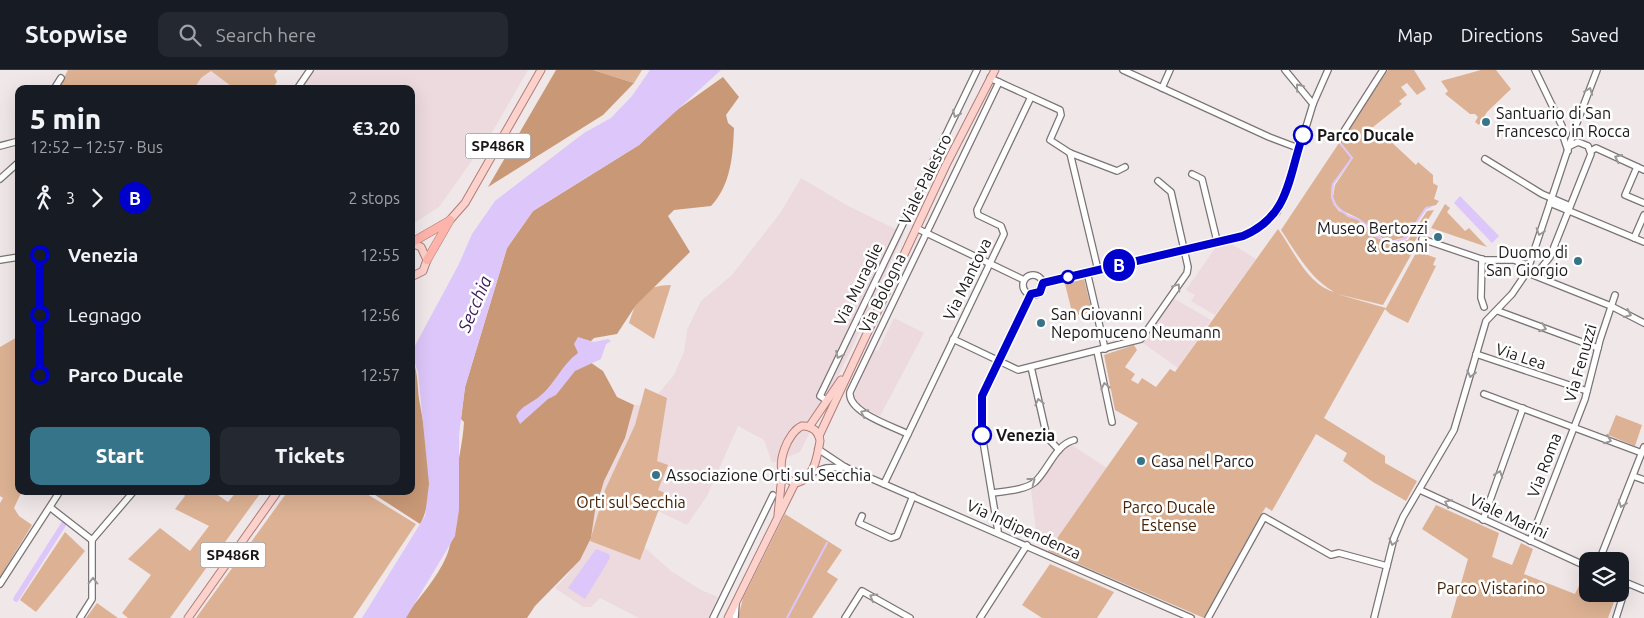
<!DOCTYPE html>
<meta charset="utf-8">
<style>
:root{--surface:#171b24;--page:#242831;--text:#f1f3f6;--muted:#9ea1a6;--line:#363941;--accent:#357489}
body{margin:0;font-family:Ubuntu,sans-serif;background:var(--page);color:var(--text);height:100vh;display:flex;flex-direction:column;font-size:19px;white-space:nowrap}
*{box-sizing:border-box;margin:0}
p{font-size:16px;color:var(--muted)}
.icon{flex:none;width:28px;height:28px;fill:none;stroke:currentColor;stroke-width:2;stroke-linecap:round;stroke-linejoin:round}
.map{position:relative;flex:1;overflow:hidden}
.details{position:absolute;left:15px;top:15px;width:400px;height:410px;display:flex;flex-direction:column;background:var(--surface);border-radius:10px;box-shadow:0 5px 20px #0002}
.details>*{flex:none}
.badge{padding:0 10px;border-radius:16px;font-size:18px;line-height:32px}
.fabs{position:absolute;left:1579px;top:482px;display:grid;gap:10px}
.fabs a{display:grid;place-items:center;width:50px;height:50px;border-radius:10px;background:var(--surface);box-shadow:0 5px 20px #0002;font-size:25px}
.map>.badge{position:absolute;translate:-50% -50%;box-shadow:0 0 0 2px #fff}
.legs{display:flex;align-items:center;gap:8px;height:55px;padding:0 15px;font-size:16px}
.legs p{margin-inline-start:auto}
.head{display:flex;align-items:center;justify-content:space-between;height:85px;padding:0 15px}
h1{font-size:28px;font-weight:800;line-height:38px}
.action{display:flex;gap:10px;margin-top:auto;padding:10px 15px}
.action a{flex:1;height:58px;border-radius:10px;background:var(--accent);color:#fff;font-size:20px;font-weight:800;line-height:58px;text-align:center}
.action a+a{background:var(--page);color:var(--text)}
ul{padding:0 15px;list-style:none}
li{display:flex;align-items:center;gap:18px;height:60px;font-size:19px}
li i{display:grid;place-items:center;width:8px;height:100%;margin:0 6px;background:currentColor}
li i::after{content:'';width:12px;height:12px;margin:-6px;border:4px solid;border-radius:50%;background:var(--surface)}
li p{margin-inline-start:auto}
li:first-child i{background:linear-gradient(#0000 50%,currentColor 0)}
li:last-child i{background:linear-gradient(currentColor 50%,#0000 0)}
header{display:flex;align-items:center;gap:30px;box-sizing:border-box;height:70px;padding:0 25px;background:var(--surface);border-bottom:1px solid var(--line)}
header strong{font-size:24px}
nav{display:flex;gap:28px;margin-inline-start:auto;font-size:18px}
.search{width:350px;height:45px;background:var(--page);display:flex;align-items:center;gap:12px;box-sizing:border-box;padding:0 18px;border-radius:10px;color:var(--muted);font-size:19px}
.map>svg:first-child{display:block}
</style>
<header>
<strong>Stopwise</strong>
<div class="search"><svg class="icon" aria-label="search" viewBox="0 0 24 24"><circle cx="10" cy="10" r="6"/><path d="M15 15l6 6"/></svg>Search here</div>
<nav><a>Map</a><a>Directions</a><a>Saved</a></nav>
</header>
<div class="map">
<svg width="1644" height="548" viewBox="0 0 1644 548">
<rect width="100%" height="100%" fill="#f0e7e9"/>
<!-- built -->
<g fill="#ecdade">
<polygon points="313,0 528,0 493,61 439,137 411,155 411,19 300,19"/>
<polygon points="212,1 235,19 194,19 201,8"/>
<polygon points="801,108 848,136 904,163 853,276 800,382 772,393 764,370 738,356 707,426 687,455 658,441 643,476 671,501 701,520 718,527 708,548 639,548 600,528 591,537 583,537 555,518 567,506 591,468 595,441 604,411 634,335 648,336 674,305 684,282 687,260 701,231 732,205 781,142"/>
<polygon points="1230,173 1256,189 1215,245 1191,231 1195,225 1186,220 1216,177"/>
<polygon points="1173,228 1211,250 1178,298 1143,273"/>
<polygon points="894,248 924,263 880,346 857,335 853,327 874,280 878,281"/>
<polygon points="1067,372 1107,398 1050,477 1037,470 1031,419 1035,417"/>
</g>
<!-- green -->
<g fill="#ddb294">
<polygon points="68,0 278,0 274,5 277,12 272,19 235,19 211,1 201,8 194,19 58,19"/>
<polygon points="593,0 642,0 634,13"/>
<polygon points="1388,0 1414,0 1426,19 1417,25 1407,13 1401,17 1407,25 1399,31 1402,34 1368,61 1379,70 1387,68 1416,95 1418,92 1433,105 1433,113 1438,116 1434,129 1439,131 1436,135 1425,138 1406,167 1391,171 1385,170 1358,148 1341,140 1336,134 1333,127 1335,115 1353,88 1340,72"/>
<polygon points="1481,0 1496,0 1511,19 1487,42 1479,55 1475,52 1478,47 1475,44 1470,44 1445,24 1448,21 1441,11"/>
<path d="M1339 73 1351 88 1350 91 1332 114 1331 127 1334 135 1339 141 1358 150 1369 158 1374 166 1385 172 1391 174 1408 170 1427 141 1434 140 1413 174 1416 176 1383 235 1337 224 1386 238 1417 181 1436 188 1433 195 1436 196 1408 253 1390 244 1385 239 1324 348 1385 386V393L1417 411 1406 431 1373 412 1343 391 1347 383 1316 364 1272 441 1266 437 1260 446 1204 548 1048 481 1138 353 1115 340 1104 285 1134 275 1137 280 1125 297 1135 304 1131 310 1138 314 1142 308 1156 317 1170 299 1175 302 1278 159C1294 181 1307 214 1334 222 1310 208 1297 184 1281 160Z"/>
<polygon points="1445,134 1450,138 1447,142 1465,161 1469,158 1487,177 1431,158"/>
<polygon points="1084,209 1092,242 1073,246 1065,214"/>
<path d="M671 215 654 269 629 253C638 227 640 216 671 215Z"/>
<polygon points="19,266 19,373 16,376 19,377 19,421 22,421 14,438 19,446 32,455 0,507 0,433 3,428 0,426 0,277"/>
<polygon points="645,318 667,328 657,391 668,395 658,420 665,423 640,490 590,471 605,420 635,355"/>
<polygon points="1616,345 1642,355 1635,376 1608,365"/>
<polygon points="181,421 212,421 228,432 237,421 262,421 170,548 128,548 122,543 151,505 128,489 160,458 190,481 209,456 175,439 185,426"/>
<polygon points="288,421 362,421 416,454 353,548 196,548"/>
<polygon points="1436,435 1499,463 1492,487 1512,495 1521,473 1533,479 1524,504 1575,524 1586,501 1587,502 1588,524 1617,524 1608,548 1451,548 1468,489 1422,459"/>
<polygon points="785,444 842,480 827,502 838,509 812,548 738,548 743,528"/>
<polygon points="65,462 85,481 36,542 20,530"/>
<polygon points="1050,494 1114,522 1097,548 1042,548 1022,535"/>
<polygon points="97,533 118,548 86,548"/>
</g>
<!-- forest -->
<g fill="#c99977">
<polygon points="556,0 593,0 634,13 603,45 488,117"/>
<path d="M723 7 739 27 726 45 728 53 734 58C733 85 731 115 711 136L674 140 668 146 690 182 636 235 617 264 594 268 583 279 584 288 603 301 617 327 634 335 625 368 604 411 595 441 591 468 580 490 535 536 527 548H404C419 527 437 509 447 485 456 461 453 433 456 409 458 390 463 371 464 352L461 349 465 317 507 178 533 141 639 75 674 42Z"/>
<path d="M411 284C418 303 417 310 419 329 425 362 438 424 420 454L369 421H411Z"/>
</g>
<!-- water -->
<g fill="#ddc6f9">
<polygon points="650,0 721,0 639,75 533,141 507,178 465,317 459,365 459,440 455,466 406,548 362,548 425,446 429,414 418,302 411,283 459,194 472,164 495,131 584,63 611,48 632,26"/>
<polygon points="1460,126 1499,166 1492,173 1454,133"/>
<path d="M578 267 594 272 608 269 611 271 606 274 601 289 575 301 556 325 548 329 520 354 516 346C521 336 532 333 540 326 555 314 562 294 578 283L574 274Z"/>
<polygon points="596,479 609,484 610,488 585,529 568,518"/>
</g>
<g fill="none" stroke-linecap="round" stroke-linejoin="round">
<!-- stream -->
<g stroke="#ddc6f9" stroke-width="2">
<polyline points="1341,74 1352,88 1333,114 1332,127 1335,135 1348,146 1358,149 1370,157 1375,165 1385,171 1398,171 1406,168 1426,138 1430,137"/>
<polyline points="787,548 827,473"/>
</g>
<!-- canal -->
<g stroke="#ddc6f9" stroke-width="5.5">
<polyline points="305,19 306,18"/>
<polyline points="16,529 65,452"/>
</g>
<!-- minor casing -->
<g stroke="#7b7375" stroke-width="8">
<g id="minor">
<polyline points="1123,0 1269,67 1298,78"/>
<polyline points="1285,0 1313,34"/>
<polyline points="1535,0 1562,56 1561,60 1568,81"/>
<polyline points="990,8 1060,40 1061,45 1050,70 1070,83 1117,101 1125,97"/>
<polyline points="1162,18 1170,0"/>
<polyline points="54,19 61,8"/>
<polyline points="297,19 310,0"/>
<polyline points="1339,69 1383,0"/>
<polyline points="0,76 19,71"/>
<polyline points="1570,76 1578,72 1588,76 1591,84 1550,187 1537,203 1529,204 1527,202 1576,55 1597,0"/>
<polyline points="1591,81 1596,78 1644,100"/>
<polyline points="1070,83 1098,200"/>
<polyline points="1485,89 1542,124 1570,136"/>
<polyline points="1637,97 1625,125 1644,133"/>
<polyline points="1192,104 1202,109 1217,171"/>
<polyline points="0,109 19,92"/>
<polyline points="1550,133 1644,172"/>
<polyline points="916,158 1024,210"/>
<polyline points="1634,168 1644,145"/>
<polyline points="1422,169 1484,190 1514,190 1529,196"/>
<polyline points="1482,189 1481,228 1484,237"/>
<polyline points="0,190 19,187"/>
<polyline points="1087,202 1105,279"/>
<polyline points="1533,205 1611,236 1644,253"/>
<circle cx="1033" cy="215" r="10"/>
<polyline points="1043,213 1243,166 1258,159 1277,142 1286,123 1313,34 1328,0"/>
<polyline points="1498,241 1598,278"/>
<polyline points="953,269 1018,300 1141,269 1187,203 1188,197 1171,122 1158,111"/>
<polyline points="1097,281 1112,352"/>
<polyline points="1476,284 1587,321"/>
<polyline points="1031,297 1047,367 1059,380"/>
<polyline points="1484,324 1642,383"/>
<polyline points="826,330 820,326 977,0"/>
<path d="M908 364C892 356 847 342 850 322L999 12"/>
<polyline points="818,379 845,397 1191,548"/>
<polyline points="811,403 826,398 845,397"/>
<polyline points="1633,406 1644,410"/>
<polyline points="884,414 1004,164 1001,156 978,145 977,140 1031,27"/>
<polyline points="1420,420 1588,497"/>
<path d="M993 423C1006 421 1025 420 1035 412 1049 399 1055 375 1074 370"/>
<polyline points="51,438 92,470"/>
<polyline points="862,446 859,453 891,468 897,466 913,426"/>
<polyline points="1483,450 1523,338"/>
<polyline points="998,461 982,365 981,326 1031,224"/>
<polyline points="92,470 134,421"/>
<polyline points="1530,471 1585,329 1600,270 1615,225"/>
<polyline points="1599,491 1644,377"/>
<polyline points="1620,510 1644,520"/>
<polyline points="0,514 60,421"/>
<polyline points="80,548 92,529 92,470"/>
<polyline points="713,548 773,425"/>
<polyline points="735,548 736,533"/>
<polyline points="845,548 862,521 910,548"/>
<polyline points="980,548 1027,475"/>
<polyline points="1208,548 1264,447 1331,485 1339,483 1387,496"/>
<polyline points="1374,548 1394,468 1403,447 1454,360 1486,251 1512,224 1527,202"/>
<polyline points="1616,548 1627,513"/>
</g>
</g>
<!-- major casing -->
<g stroke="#af7d77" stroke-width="9">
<g id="major">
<polyline points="450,150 465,133 541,0"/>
<polyline points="411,173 421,177 427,190 423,201 411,207"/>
<path d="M802 356C812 355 819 362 820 371 817 388 814 410 795 413L785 408C775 394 788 362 802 356Z"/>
<polyline points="809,357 841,310"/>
<polyline points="819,366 946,95 995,0"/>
<polyline points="778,445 782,405"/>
<polyline points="188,548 278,421"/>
<polyline points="728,548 795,413"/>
</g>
</g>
<!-- highway casing -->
<g stroke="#af7d77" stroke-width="9">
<g id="highway">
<polyline points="411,173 449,151"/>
<polyline points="427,190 450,150"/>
</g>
</g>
<!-- minor -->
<use href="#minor" stroke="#fff" stroke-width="5.5"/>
<!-- major -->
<use href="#major" stroke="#fed2cc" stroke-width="7"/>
<!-- highway -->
<use href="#highway" stroke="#feb4aa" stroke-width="8"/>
</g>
<!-- one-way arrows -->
<defs><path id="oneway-chevron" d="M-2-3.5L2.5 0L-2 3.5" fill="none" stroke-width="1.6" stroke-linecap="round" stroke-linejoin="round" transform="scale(1.25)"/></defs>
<g stroke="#999798">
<use href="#oneway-chevron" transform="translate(1299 17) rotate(-129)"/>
<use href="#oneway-chevron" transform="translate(1589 21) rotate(-69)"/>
<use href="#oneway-chevron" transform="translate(956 44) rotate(115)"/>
<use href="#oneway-chevron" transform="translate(1618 88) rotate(-155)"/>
<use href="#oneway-chevron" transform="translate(1540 162) rotate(108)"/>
<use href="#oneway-chevron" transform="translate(1177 217) rotate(-56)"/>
<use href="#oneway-chevron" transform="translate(1628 244) rotate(24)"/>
<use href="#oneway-chevron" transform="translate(1543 258) rotate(20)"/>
<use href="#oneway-chevron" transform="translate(839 285) rotate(115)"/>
<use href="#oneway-chevron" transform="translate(1471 304) rotate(104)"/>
<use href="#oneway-chevron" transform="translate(1105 316) rotate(-102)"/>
<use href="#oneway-chevron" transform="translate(1039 332) rotate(-103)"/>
<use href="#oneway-chevron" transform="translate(864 343) rotate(-154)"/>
<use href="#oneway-chevron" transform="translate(1608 370) rotate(21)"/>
<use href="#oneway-chevron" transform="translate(1499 404) rotate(-70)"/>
<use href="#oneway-chevron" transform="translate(1032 411) rotate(-37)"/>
<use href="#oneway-chevron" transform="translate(1448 433) rotate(-154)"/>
<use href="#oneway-chevron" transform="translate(1622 434) rotate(111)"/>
<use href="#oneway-chevron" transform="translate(1393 472) rotate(105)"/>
<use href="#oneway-chevron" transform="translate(93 511) rotate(-90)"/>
<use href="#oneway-chevron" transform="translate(873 527) rotate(-151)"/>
</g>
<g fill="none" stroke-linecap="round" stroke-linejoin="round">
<!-- line-1 casing -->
<g stroke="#fff" stroke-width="11">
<path id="line-1" d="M982 365V326L1031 224 1040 222 1043 213 1243 166C1290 146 1288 107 1303 65"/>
</g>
<!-- line-1 -->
<use href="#line-1" stroke="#0000cd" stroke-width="8"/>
</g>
<!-- markers -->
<g fill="#357489" stroke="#fff" stroke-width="2">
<circle cx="1486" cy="52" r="5"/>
<circle cx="1438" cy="167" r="5"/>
<circle cx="1578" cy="191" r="5"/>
<circle cx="1041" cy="253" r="5"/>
<circle cx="1141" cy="391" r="5"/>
<circle cx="656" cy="405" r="5"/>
</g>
<g fill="#fff" stroke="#0000cd" stroke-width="2.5">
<circle cx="1303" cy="65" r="9"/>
<circle cx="1068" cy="207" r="6"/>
<circle cx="982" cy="365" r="9"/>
</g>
<g text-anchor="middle" stroke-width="5" stroke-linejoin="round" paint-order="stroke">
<!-- shield labels -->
<g fill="#fff" stroke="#605d5e" stroke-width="1">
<rect x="465.5" y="63.5" width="65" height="25" rx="4"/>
<rect x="200.5" y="472.5" width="65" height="25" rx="4"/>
</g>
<g font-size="15" font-weight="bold" fill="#1c1819">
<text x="498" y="81">SP486R</text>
<text x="233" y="490">SP486R</text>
</g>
<!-- poi labels -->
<g font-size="16" fill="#1c1819" stroke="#fff" text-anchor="start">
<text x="1496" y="49">Santuario di San<tspan x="1496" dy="18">Francesco in Rocca</tspan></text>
<text x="1428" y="164" text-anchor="end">Museo Bertozzi<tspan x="1428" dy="18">&amp; Casoni</tspan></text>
<text x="1568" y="188" text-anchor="end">Duomo di<tspan x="1568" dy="18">San Giorgio</tspan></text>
<text x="1051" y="250">San Giovanni<tspan x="1051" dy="18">Nepomuceno Neumann</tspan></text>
<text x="1151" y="397">Casa nel Parco</text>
<text x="666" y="411">Associazione Orti sul Secchia</text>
</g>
<!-- stop labels -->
<g font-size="16" font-weight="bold" fill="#1c1819" stroke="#fff" text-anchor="start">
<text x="1317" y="71">Parco Ducale</text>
<text x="996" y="371">Venezia</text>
</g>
<!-- street labels -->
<g font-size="16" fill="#1c1819" stroke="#fff">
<text transform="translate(925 109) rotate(-64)" y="6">Viale Palestro</text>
<text transform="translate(967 209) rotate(-64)" y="6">Via Mantova</text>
<text transform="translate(858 214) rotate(-64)" y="6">Via Muraglie</text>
<text transform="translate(882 223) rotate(-64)" y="6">Via Bologna</text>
<text transform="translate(1521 286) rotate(18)" y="6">Via Lea</text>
<text transform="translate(1580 293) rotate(-74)" y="6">Via Fenuzzi</text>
<text transform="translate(1544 395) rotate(-69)" y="6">Via Roma</text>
<text transform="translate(1509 446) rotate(25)" y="6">Viale Marini</text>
<text transform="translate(1024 459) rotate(24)" y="6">Via Indipendenza</text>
</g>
<!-- park labels -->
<g font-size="16" fill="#442308" stroke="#fff">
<text x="631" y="438">Orti sul Secchia</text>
<text x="1169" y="443">Parco Ducale<tspan x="1169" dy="18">Estense</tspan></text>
<text x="1491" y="524">Parco Vistarino</text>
</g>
<!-- water labels -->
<g font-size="18" font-style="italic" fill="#3d1d59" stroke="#fff">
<text transform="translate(475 234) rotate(-67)" y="6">Secchia</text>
</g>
</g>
</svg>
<div class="fabs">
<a><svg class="icon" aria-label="layers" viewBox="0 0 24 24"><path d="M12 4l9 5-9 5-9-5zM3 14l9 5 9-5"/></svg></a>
</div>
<b class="badge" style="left:1119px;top:195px;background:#0000cd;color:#fff">B</b>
<section class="details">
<div class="head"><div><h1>5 min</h1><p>12:52 – 12:57 · Bus</p></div><b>€3.20</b></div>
<div class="legs"><svg class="icon" aria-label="walk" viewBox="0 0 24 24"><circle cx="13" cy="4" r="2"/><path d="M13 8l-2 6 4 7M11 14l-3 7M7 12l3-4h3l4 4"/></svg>3<svg class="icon" aria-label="forward" viewBox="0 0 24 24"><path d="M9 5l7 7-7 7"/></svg><b class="badge" style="background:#0000cd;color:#fff">B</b><p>2 stops</p></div>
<ul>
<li><i style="color:#0000cd"></i><b>Venezia</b><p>12:55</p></li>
<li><i style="color:#0000cd"></i><span>Legnago</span><p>12:56</p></li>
<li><i style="color:#0000cd"></i><b>Parco Ducale</b><p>12:57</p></li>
</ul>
<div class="action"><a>Start</a><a>Tickets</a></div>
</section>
</div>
